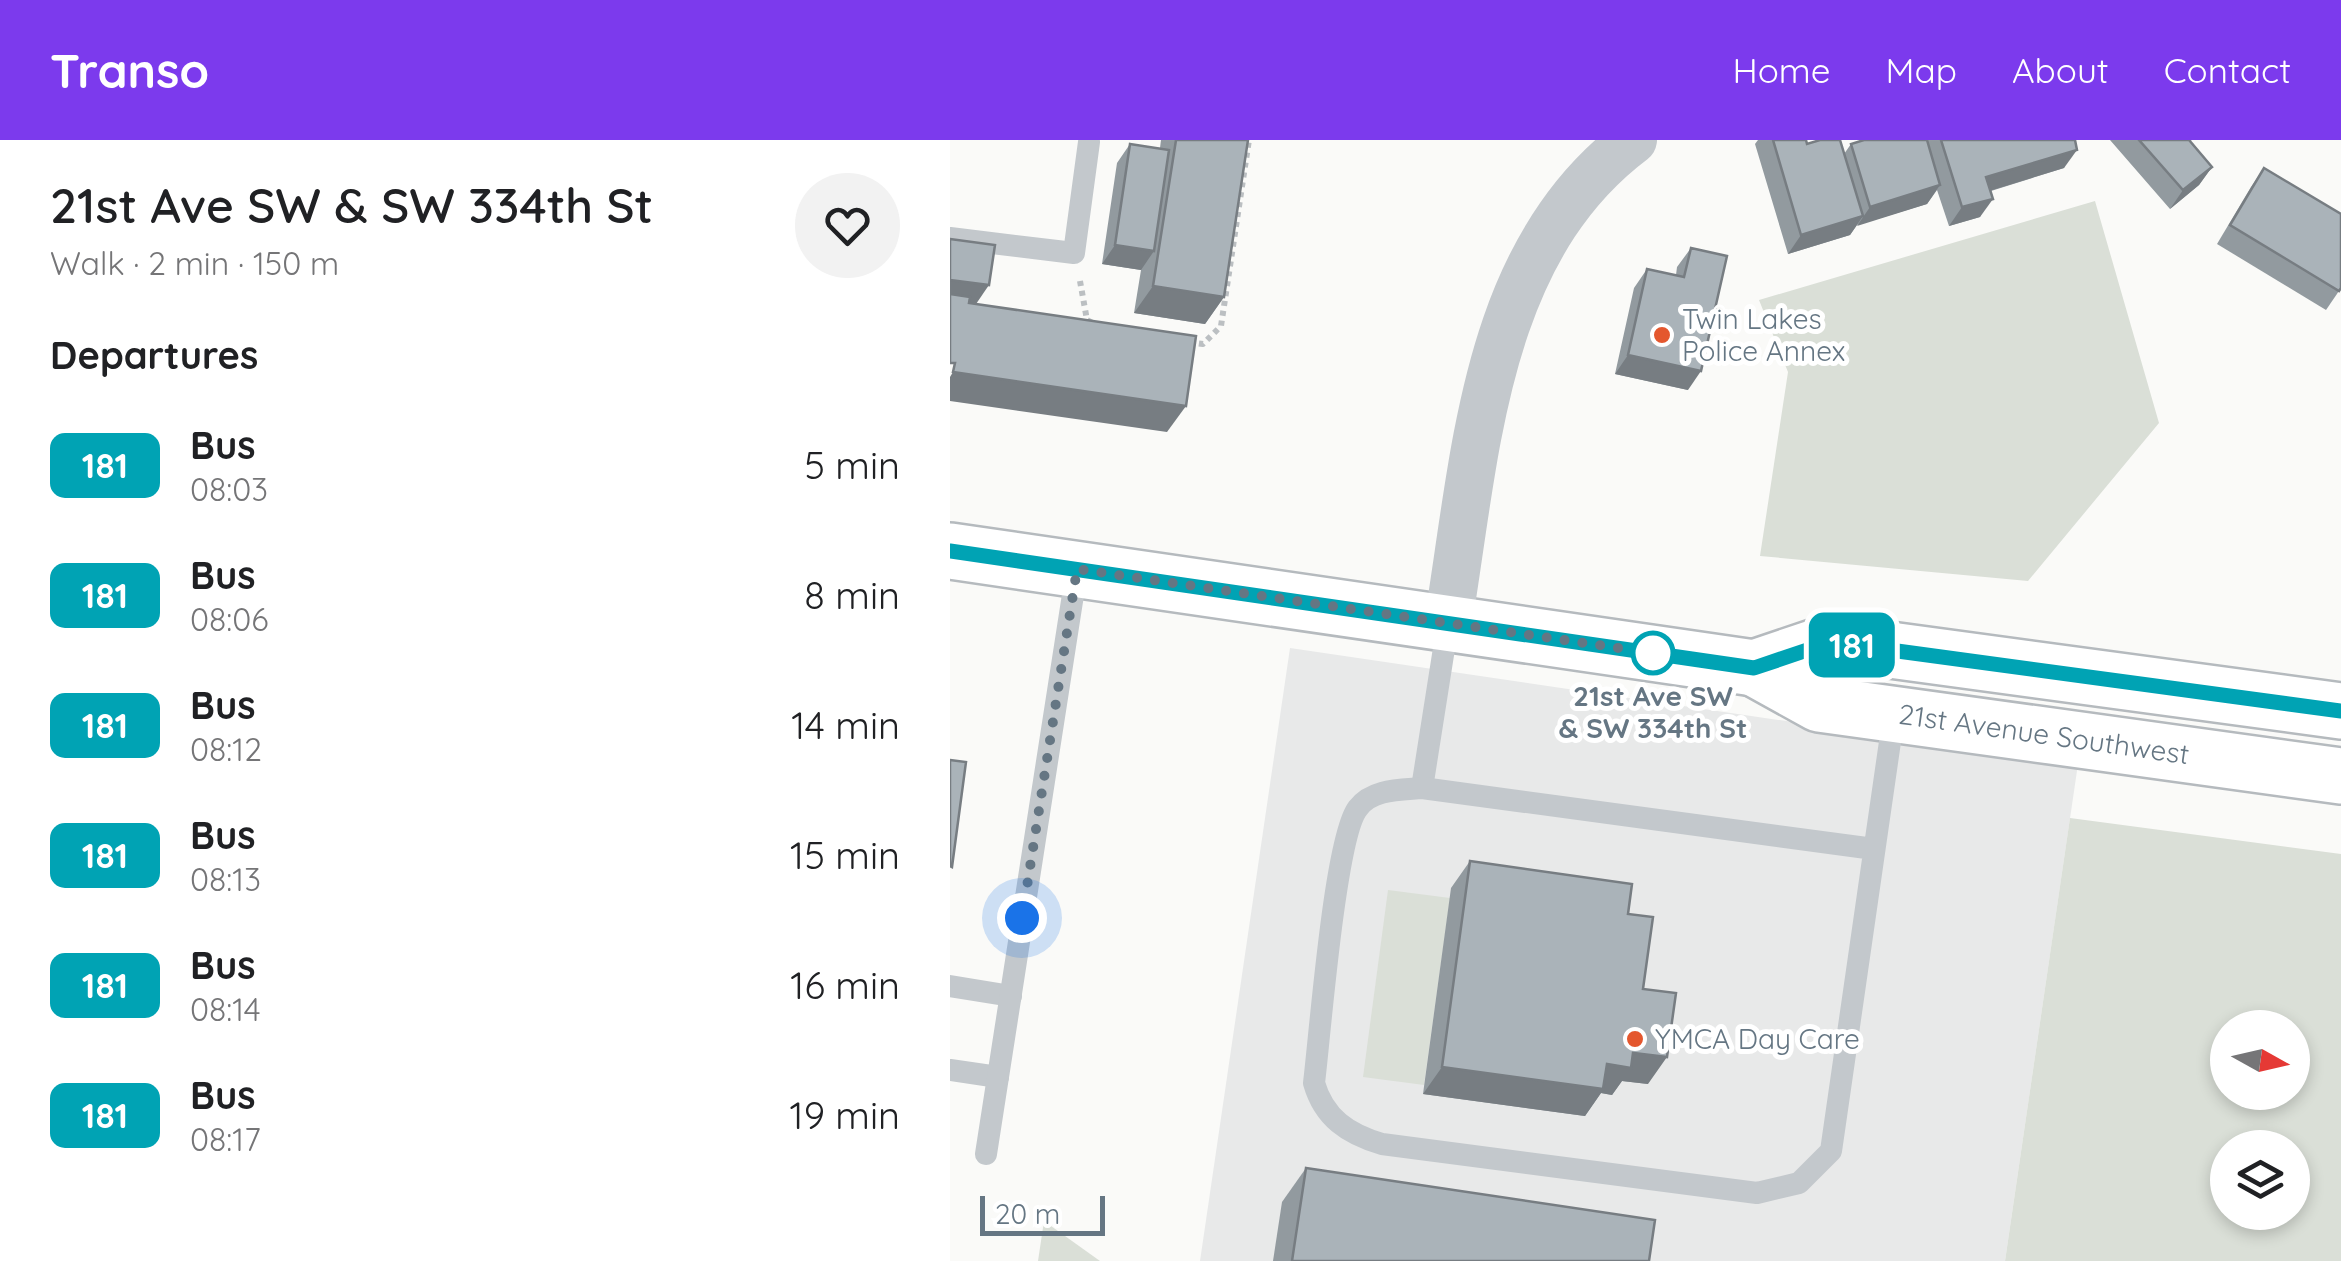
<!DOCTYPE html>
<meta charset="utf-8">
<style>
:root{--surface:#fff;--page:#f2f2f2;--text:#202124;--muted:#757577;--accent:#7c3aed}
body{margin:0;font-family:Quicksand,sans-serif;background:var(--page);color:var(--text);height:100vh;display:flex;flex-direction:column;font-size:38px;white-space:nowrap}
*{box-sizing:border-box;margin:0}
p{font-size:32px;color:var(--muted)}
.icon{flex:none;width:55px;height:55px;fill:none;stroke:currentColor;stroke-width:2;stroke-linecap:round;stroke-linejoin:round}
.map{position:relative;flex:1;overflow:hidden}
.panel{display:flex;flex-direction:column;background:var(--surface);width:950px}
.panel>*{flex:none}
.badge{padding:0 20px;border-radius:15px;font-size:35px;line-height:65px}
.needle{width:65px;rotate:98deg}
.tools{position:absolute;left:1260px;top:870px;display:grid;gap:20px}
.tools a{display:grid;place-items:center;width:100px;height:100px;border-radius:50%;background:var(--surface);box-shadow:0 5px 15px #0003;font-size:50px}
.scale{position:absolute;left:30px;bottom:25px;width:125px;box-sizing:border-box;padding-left:10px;border:5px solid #657683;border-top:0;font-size:28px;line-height:35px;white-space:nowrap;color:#657683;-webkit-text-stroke:8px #fff;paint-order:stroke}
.you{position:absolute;width:50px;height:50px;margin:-25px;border:8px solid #fff;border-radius:50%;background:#1a73e8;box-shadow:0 0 0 15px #1a73e833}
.map>.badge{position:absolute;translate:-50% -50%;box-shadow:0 0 0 5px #fff}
h2{padding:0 50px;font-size:38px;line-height:90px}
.round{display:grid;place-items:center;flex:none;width:105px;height:105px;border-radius:52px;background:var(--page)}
.summary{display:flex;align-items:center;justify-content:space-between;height:170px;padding:0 50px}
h1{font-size:48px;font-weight:600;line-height:75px}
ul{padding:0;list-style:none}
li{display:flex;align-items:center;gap:30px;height:130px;padding:0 50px}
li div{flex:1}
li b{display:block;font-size:38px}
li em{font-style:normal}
li .badge{min-width:110px;font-weight:700;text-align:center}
header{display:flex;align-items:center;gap:60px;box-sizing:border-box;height:140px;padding:0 50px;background:var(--accent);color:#fff}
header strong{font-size:48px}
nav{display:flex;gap:55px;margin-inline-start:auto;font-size:35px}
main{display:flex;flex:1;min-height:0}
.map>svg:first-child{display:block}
</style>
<header>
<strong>Transo</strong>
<nav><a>Home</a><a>Map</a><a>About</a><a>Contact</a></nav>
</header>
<main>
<section class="panel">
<div class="summary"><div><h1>21st Ave SW &amp; SW 334th St</h1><p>Walk · 2 min · 150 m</p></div><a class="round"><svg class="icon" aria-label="heart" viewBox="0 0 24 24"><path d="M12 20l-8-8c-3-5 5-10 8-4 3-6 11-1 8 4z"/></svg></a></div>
<h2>Departures</h2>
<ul>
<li><span class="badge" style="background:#00a3b4;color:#fff">181</span><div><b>Bus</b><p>08:03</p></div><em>5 min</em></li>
<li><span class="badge" style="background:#00a3b4;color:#fff">181</span><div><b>Bus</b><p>08:06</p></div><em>8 min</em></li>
<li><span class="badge" style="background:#00a3b4;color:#fff">181</span><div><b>Bus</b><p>08:12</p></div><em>14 min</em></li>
<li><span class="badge" style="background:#00a3b4;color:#fff">181</span><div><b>Bus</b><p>08:13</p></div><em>15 min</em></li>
<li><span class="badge" style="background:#00a3b4;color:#fff">181</span><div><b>Bus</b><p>08:14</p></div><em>16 min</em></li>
<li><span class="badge" style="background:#00a3b4;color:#fff">181</span><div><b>Bus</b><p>08:17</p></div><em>19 min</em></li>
</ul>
</section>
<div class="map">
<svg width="1391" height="1121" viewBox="0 0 1391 1121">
<rect width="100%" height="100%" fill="#fafaf8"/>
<!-- built -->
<polygon fill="#e8e9e9" points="340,508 1128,624 1055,1121 250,1121"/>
<!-- green -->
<g fill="#dadfd7" fill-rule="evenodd">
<polygon points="1145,61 1209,283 1078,441 810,416 838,232 809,160"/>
<path d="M1120 678 1391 714V1121H1055ZM1278 888H1342V952H1278ZM1278 1008H1342V1072H1278Z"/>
<polygon points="438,750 500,758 474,945 413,937"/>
<polygon points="94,1081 150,1121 88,1121"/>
</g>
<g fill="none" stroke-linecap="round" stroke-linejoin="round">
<!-- primary casing -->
<g stroke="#b5babe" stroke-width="60">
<g id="primary">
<polyline points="0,411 804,528"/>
<polyline points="1391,571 881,502 804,528 869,564 1391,636"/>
</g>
</g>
<!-- path -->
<g stroke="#bbbfc2" stroke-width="6" stroke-dasharray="5 5" stroke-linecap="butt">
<polyline points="130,141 137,180 144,184"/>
<polyline points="239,202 253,204 271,186 299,0"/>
</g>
<!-- service -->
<g stroke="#c3c8cc" stroke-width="22">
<polyline points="0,98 124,113 139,2"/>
<polyline points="472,648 498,483"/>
<path d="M924 709 472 648C450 650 422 649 408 668 385 696 370 895 364 943 374 978 398 994 432 1004L807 1053 849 1043 881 1011 944 574"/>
<polyline points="0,846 61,856"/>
<polyline points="0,930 48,937"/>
<polyline points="36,1014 127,429"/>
</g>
<!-- minor -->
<path stroke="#c3c8cc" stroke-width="48" d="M498 483C526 314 534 112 683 0"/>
<!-- primary -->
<use href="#primary" stroke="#fff" stroke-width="55"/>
</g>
<!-- wall -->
<g fill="#929a9f">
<polygon points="211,0 298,0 274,157 255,184 184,173 191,130 152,124 167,23 180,4 210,8"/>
<polygon points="808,0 856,0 857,4 894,14 901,4 914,0 1125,0 1114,28 1041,51 1030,77 999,86 987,50 977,64 907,85 900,95 838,114 805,4"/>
<polygon points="1160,0 1242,0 1240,1 1262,27 1249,45 1220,69"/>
<polygon points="1314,28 1391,148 1376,170 1267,104 1301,47"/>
<polygon points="741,108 738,250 665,234 684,148 697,129 726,135 727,127"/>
<polygon points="520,721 693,849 698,944 672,941 662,955 651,953 635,976 473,954 501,748"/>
<polygon points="356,1028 699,1121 323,1121 332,1062"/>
</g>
<!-- shaded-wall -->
<g fill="#777d82">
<polygon points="1127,10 1114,28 1023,56 1036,37"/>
<polygon points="1262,27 1249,45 1220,69 1233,50"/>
<polygon points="990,45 977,64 907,86 920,67"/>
<polygon points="1043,59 1030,77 999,86 1012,67"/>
<polygon points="913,76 900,95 838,114 851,95"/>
<polygon points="165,105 204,111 191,130 152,124"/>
<polygon points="0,140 39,145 26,164 0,161"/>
<polygon points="203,146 274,157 255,184 184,173"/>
<polygon points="678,215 751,231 738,250 665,234"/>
<polygon points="3,232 236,266 217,292 0,261 0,237"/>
<polygon points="683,913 717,917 698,944 672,941 662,955 651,953 635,976 473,954 492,927 657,924"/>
</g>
<!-- building -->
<g fill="#aab3b9" stroke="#777d82" stroke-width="2.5">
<polygon points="226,0 298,0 274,157 203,146"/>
<polygon points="823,0 856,0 857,4 870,0 890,0 913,76 851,95"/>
<polygon points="914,0 977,0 990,45 920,67 901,4"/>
<polygon points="991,0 1125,0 1127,10 1036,37 1043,59 1012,67"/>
<polygon points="1189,0 1239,0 1262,27 1233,50"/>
<polygon points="180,4 219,10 204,111 165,105"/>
<polygon points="1314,28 1391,74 1391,148 1389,151 1280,85"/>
<polygon points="0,99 45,105 39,145 0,140"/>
<polygon points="741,108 777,116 751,231 678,215 697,129 734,137"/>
<polygon points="0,154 20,157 19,163 246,196 236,266 3,232 5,223 0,223"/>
<polygon points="0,620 16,622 2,727 0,726"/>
<polygon points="520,721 682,744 678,774 703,777 693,849 726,853 717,917 683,913 681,928 657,924 653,949 492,927"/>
<polygon points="356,1028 705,1080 699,1121 342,1121"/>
</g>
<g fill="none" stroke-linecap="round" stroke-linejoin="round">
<!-- line casing -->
<g stroke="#fff" stroke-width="22">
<polyline id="line" points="0,411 804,528 881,502 1391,571"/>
</g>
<!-- line -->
<use href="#line" stroke="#00a3b4" stroke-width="15"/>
<!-- walk -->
<polyline stroke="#657683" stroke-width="10" stroke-dasharray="0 18" points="72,778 127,429 703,513"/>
</g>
<!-- markers -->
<g fill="#e4572e" stroke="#fff" stroke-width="4">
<circle cx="712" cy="195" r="10"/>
<circle cx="685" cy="899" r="10"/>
</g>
<circle fill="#fff" stroke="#00a3b4" stroke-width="5" cx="703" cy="513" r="20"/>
<g text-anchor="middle" stroke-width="10" stroke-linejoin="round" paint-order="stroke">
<!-- poi labels -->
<g font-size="28" fill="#657683" stroke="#fff" text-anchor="start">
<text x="732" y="189">Twin Lakes<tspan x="732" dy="32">Police Annex</tspan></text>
<text x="705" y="909">YMCA Day Care</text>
</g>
<!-- stop labels -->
<g font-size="28" font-weight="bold" fill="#657683" stroke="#fff">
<text x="703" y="566">21st Ave SW<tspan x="703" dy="32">&amp; SW 334th St</tspan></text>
</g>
<!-- street labels -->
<g font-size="28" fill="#657683" stroke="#fff">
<text transform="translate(1094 594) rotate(8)" y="10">21st Avenue Southwest</text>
</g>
</g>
</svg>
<div class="tools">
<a><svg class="needle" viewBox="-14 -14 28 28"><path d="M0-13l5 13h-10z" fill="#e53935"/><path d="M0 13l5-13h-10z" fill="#757577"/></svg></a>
<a><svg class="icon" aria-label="layers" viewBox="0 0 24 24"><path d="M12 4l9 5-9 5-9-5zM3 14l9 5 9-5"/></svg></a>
</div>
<div class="scale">20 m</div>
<div class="you" style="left:72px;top:778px"></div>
<b class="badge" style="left:902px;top:505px;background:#00a3b4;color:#fff">181</b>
</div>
</main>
